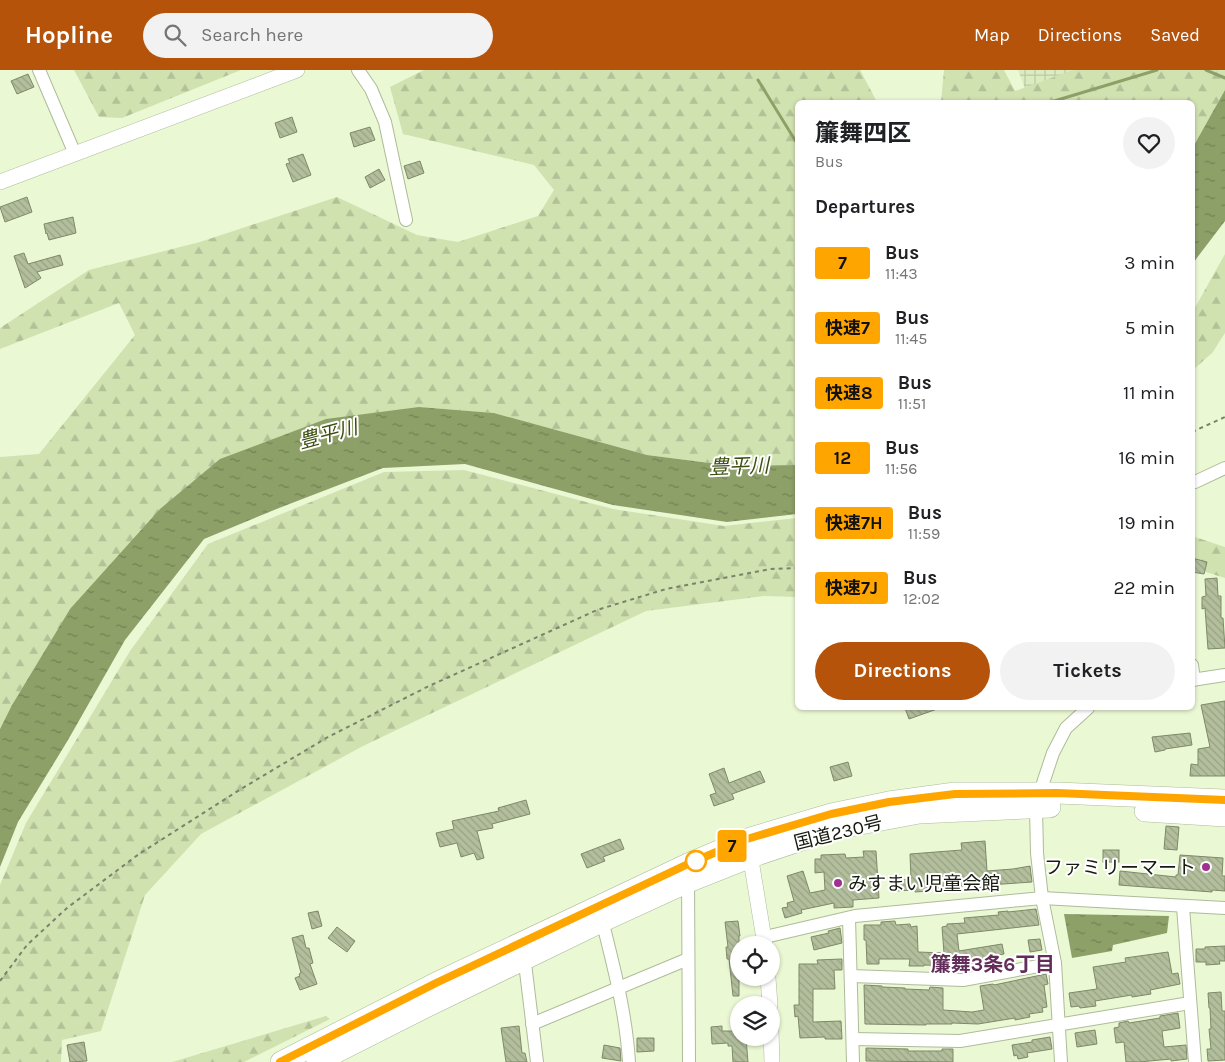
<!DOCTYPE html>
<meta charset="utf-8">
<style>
:root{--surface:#fff;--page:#f2f2f2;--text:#202124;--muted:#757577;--accent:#b45309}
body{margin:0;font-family:Karla,"Noto Sans JP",sans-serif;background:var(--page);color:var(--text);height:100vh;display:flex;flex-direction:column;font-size:19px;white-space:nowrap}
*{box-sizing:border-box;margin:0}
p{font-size:16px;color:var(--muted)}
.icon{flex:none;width:28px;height:28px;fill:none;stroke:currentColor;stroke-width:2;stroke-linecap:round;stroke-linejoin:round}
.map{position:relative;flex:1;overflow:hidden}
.sheet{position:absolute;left:795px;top:30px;width:400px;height:610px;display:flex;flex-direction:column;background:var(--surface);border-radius:8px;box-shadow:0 1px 4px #0004}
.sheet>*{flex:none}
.badge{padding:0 10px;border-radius:4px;font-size:18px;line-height:32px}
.tools{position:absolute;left:730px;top:866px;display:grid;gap:10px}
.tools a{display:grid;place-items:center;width:50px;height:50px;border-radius:50%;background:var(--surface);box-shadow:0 1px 4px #0004;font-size:25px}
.map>.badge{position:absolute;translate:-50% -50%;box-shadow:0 0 0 2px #fff}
h2{padding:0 20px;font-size:19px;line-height:45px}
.round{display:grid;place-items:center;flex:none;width:52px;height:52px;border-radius:26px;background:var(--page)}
.head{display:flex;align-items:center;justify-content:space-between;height:85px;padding:0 20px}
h1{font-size:24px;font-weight:700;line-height:38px}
.primary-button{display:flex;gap:10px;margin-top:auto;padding:10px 20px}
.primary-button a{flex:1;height:58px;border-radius:30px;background:var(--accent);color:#fff;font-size:20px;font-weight:700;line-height:58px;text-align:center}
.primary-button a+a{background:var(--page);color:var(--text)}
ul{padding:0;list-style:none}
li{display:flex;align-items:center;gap:15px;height:65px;padding:0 20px}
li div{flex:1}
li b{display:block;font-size:19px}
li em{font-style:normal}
li .badge{min-width:55px;font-weight:700;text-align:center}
header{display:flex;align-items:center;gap:30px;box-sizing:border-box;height:70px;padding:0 25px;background:var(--accent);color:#fff}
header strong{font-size:24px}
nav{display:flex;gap:28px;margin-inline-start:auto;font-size:18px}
.search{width:350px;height:45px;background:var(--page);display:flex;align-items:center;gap:12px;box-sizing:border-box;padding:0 18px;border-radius:28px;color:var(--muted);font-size:19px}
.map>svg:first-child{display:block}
</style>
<header>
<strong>Hopline</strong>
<div class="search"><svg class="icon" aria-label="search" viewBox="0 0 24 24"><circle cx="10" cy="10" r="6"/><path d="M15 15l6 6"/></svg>Search here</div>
<nav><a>Map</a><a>Directions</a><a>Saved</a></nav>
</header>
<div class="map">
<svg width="1225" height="992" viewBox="0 0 1225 992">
<defs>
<pattern id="industrial-grid" width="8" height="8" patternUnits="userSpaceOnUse" patternTransform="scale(1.25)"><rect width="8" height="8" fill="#dcecc1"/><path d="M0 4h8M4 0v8" fill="none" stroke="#bccaa5"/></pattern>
<pattern id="forest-firs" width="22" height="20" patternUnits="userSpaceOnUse" patternTransform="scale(1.25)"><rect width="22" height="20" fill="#d1e2b1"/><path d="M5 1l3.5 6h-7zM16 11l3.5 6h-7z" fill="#b3c197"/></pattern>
<pattern id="water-ripples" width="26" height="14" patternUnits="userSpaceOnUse" patternTransform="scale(1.25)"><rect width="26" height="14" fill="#8da068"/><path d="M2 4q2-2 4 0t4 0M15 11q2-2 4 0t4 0" fill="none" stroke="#728254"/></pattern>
<pattern id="building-back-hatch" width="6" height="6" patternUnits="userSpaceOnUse" patternTransform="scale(1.25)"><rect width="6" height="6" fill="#b2be9c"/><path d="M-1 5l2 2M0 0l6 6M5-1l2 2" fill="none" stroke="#98a385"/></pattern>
</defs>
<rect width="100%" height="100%" fill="#ebf8d4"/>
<!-- industrial -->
<polygon fill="url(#industrial-grid)" points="1018,0 1079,0 1026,21"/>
<!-- forest -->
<g fill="url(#forest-firs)">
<polygon points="74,0 241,0 122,48 99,47"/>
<polygon points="424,0 860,0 877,32 798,32 797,395 733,396 647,385 494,343 419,337 70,539 12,635 0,659 0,387 39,384 135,265 119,233 0,279 0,258 89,200 200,172 337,127 417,165 458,172 538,146 554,120 534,95 403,64 390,17"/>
<polygon points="944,0 1004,0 1015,21 1073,0 1225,0 1225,20 1193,77 1192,32 941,32"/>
<polygon points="1225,184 1225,263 1212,283 1193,300 1193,241"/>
<polygon points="464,400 613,439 724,456 797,448 797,527 764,526 646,541 363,676 201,764 145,825 101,961 62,970 61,992 0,992 0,815 26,753 130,581 208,474 384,402"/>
<polygon points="1192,466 1225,477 1225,508 1193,498"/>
<polygon points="326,946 330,949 244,992 172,992"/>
</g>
<!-- water -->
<g fill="url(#water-ripples)">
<polygon points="1225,20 1225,151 1193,193 1193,77"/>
<polygon points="419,337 494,343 647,385 733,396 797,395 797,444 727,452 613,435 465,394 383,398 279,438 204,469 125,570 68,670 18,752 0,797 0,659 12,635 70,539 160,439 220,389 326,349"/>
<polygon points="1064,844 1169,846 1167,863 1113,875 1112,881 1072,888"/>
</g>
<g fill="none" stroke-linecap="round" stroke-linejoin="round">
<!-- stream -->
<g stroke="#8da068" stroke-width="3">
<polyline points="1206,0 1225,8"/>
<polyline points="758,10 798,75"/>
<polyline points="1051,32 1157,0"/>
</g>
</g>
<!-- building -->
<g fill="url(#building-back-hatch)" stroke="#7e8969">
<polygon points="28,4 34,17 17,24 11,11"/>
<polygon points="292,47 297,62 280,68 275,53"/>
<polygon points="370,57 375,70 354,77 350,63"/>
<polygon points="303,84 311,105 293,112 286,94 290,93 288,89"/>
<polygon points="420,91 424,103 408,109 404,96"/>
<polygon points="379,99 385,110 370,118 365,107"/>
<polygon points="27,127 32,142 5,152 0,137"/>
<polygon points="73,147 76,163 49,170 47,163 46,164 44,154"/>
<polygon points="24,183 28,194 60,185 63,195 37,202 41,208 25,218 14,186"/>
<polygon points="1192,488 1207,492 1204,504 1192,502"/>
<polygon points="1217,508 1218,526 1221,526 1221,548 1223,548 1225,578 1208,579 1205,538 1202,539 1202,527 1206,526 1205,509"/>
<polygon points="1225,631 1225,706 1190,706 1191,694 1198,695 1198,679 1210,677 1201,635"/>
<polygon points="905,638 937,638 937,639 909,649"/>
<polygon points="1190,663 1192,675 1165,679 1165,680 1155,682 1152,667"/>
<polygon points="848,692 852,706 834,711 830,697"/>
<polygon points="724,698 729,713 760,701 765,712 732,724 734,729 714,736 710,725 716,723 709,704"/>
<polygon points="526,730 530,744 492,754 493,758 477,761 484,788 477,790 474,783 461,787 457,773 440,777 436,763 454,759 452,751 499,741 498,738"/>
<polygon points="1166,756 1179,757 1177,780 1164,779"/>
<polygon points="620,769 624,779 603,787 605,791 587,798 581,784"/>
<polygon points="985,771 987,801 1013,799 1030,796 1032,812 989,815 990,817 974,818 973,815 930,819 930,821 915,822 915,820 895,821 894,811 911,809 910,784 962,780 961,773"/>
<rect x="1103" y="780" width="16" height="12"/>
<polygon points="863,781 876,781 879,828 853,830 853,837 834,838 834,833 801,840 802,843 785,848 782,838 788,837 787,833 794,831 787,806 803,801 810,823 825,820 824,802 815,803 815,789 821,789 821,785 845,784 846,788 864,787"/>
<polygon points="1180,785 1223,788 1222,806 1225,806 1225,821 1212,820 1212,822 1119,815 1120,801 1176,807 1176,805 1178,805"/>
<polygon points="1036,839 1039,855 957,864 959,881 1002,874 1004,884 979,889 979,892 956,896 924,895 924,896 909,896 910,889 879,889 879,894 867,894 866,870 864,870 864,855 881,855 881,852 895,851 896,855 910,854 911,857 917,856 918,882 944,883 942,857 947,856 947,854 965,853 964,848 999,845 998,842 1008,841 1008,842"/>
<polygon points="318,841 322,856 312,859 308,843"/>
<polygon points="738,851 740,866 739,866 739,926 733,926 729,889 727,889 726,877 728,877 725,852"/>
<polygon points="337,857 355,871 347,882 328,868"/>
<polygon points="840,858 842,873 814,880 811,867 829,863 828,861"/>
<polygon points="303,865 306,878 309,878 313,893 310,894 317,914 300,920 295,908 300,906 299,904 301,903 292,868"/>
<polygon points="1040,869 1042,880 1030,882 1028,870"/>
<polygon points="1225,876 1225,891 1219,891 1220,894 1206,895 1206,892 1196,892 1196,879 1205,879 1205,877"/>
<polygon points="1168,882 1172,904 1178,903 1180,914 1150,920 1151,924 1132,927 1132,925 1095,931 1096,936 1080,938 1079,936 1071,937 1069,923 1097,919 1093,897 1126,892 1125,888"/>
<polygon points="842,889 842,900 834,900 835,919 813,919 813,952 841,951 842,969 825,969 825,967 800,968 798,946 795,947 794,935 799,935 799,894 818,894 817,890"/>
<polygon points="1046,904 1048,914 1044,915 1047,937 1042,938 1043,942 1029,944 1030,947 1015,950 1015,948 978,954 952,953 952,954 926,954 926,955 865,954 864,915 882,916 882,917 905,918 905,919 929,920 930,917 943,918 943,940 972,942 984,940 980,916 993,914 994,915"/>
<polygon points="1221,922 1222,941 1225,941 1225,990 1208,991 1207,979 1211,979 1209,959 1211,959 1210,938 1209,938 1208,923"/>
<polygon points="1178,943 1180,958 1162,961 1164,977 1186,975 1187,989 1171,991 1171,989 1139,992 1126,992 1124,972 1116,973 1114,958 1119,957 1119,953 1128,951 1129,953 1160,948 1160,946"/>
<polygon points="519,956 522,983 525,983 527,992 506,992 501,958"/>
<polygon points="722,956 722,961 739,961 739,968 746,968 748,992 733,992 732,976 728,976 728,973 712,974 711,957"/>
<polygon points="1095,960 1097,974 1077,977 1075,963"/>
<polygon points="1050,967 1052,979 1027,983 1028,987 1018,989 1017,985 1014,986 1012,975 1032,972 1032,970"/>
<polygon points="637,968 654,968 654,981 637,982"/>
<polygon points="84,972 87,991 70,992 67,975"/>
<polygon points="604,975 620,978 621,991 602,988"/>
<polygon points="866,978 908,979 908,981 942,981 942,979 953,979 953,992 866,991"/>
</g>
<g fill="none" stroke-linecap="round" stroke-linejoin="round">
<!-- minor casing -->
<g stroke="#aebb99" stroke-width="14">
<g id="minor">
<polyline points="39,0 75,84"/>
<polyline points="358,0 371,19 385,52 406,150"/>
<polyline points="1195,412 1225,398"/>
<polyline points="1192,595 1194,610"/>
<polyline points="1192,610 1225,605"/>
<polyline points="688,807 689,992"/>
<polyline points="1183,837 1195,992"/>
<path d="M601 846C613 894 626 942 629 992"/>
<polyline points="849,848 853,992"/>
<polyline points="765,867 855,846 1042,828 1225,838"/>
<polyline points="524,885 537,992"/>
<polyline points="851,906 963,910 1055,893"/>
<polyline points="532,954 688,889"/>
<polyline points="853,969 960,971 1190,933"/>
<polyline points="1061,992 1055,893 1042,828 1037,783 1036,737 1044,710 1053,683 1066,658 1088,638"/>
</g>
</g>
<!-- tertiary casing -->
<g stroke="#aebb99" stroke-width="16">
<g id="tertiary">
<polyline points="0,112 297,0"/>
<polyline points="749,778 765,875"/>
<polyline points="768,908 770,935"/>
<polyline points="771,961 772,992"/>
</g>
</g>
<!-- trunk casing -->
<g stroke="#aebb99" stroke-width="22">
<g id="trunk">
<polyline points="1145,741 1225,746"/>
<polyline points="281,992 436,913 688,794 747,769 831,744 889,732 955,723 1057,723 1225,730"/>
<polyline points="317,992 424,938 603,851 688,812 751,787 834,759 919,743 1050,737"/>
</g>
</g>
<!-- path -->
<g stroke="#7a836b" stroke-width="2" stroke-dasharray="4 4" stroke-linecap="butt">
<polyline points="1192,362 1225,347"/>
<polyline points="0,911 27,875 67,838 139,784 241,719 328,667 429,616 597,540 666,519 771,499 798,498"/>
</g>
<!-- minor -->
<use href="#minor" stroke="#fff" stroke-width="12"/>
<!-- tertiary -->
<use href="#tertiary" stroke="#fff" stroke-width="15"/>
<!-- trunk -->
<use href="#trunk" stroke="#fff" stroke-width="21"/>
</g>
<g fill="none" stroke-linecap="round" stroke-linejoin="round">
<!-- line casing -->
<g stroke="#fff" stroke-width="11">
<polyline id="line" points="280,992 436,913 688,794 747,769 831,744 889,732 955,724 1057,723 1225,730"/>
</g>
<!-- line -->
<use href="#line" stroke="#ffa500" stroke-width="8"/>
</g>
<!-- markers -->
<circle fill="#fff" stroke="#ffa500" stroke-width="2.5" cx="696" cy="791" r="10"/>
<g fill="#9f3190" stroke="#fff" stroke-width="2">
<circle cx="1206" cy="797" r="5"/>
<circle cx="838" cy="813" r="5"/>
</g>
<g text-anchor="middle" stroke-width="4" stroke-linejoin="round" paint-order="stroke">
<!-- street labels -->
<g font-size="19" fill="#171b0e" stroke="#fff">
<text transform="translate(838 762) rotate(-14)" y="7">国道230号</text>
</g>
<!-- poi labels -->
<g font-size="19" fill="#171b0e" stroke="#fff" text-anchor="end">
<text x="1196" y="804">ファミリーマート</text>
<text x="848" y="820" text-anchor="start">みすまい児童会館</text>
</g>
<!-- water labels -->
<g font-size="20" font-style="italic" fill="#3d4e0f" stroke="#fff">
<text transform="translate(328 364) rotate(-15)" y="7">豊平川</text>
<text transform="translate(739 396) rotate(-2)" y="7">豊平川</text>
</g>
<!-- neighbourhood labels -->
<g font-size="20" font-weight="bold" fill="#632d5a" stroke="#fff">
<text x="993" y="901">簾舞3条6丁目</text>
</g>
</g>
</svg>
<div class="tools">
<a><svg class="icon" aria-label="locate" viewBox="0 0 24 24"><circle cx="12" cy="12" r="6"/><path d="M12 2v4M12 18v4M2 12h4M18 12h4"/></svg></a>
<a><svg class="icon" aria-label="layers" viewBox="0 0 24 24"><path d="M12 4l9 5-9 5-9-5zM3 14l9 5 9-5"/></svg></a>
</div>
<b class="badge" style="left:732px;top:776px;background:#ffa500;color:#111">7</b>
<section class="sheet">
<div class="head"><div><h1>簾舞四区</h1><p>Bus</p></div><a class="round"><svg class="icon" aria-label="heart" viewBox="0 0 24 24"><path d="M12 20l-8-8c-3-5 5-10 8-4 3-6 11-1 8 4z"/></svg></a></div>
<h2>Departures</h2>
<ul>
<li><span class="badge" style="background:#ffa500;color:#111">7</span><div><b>Bus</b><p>11:43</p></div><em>3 min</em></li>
<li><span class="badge" style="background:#ffa500;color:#111">快速7</span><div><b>Bus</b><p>11:45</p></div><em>5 min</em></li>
<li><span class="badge" style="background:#ffa500;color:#111">快速8</span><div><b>Bus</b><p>11:51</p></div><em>11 min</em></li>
<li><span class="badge" style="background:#ffa500;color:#111">12</span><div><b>Bus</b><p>11:56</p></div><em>16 min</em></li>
<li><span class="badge" style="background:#ffa500;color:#111">快速7H</span><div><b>Bus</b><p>11:59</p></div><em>19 min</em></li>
<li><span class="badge" style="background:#ffa500;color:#111">快速7J</span><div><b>Bus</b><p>12:02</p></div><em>22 min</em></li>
</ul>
<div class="primary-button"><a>Directions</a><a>Tickets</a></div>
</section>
</div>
